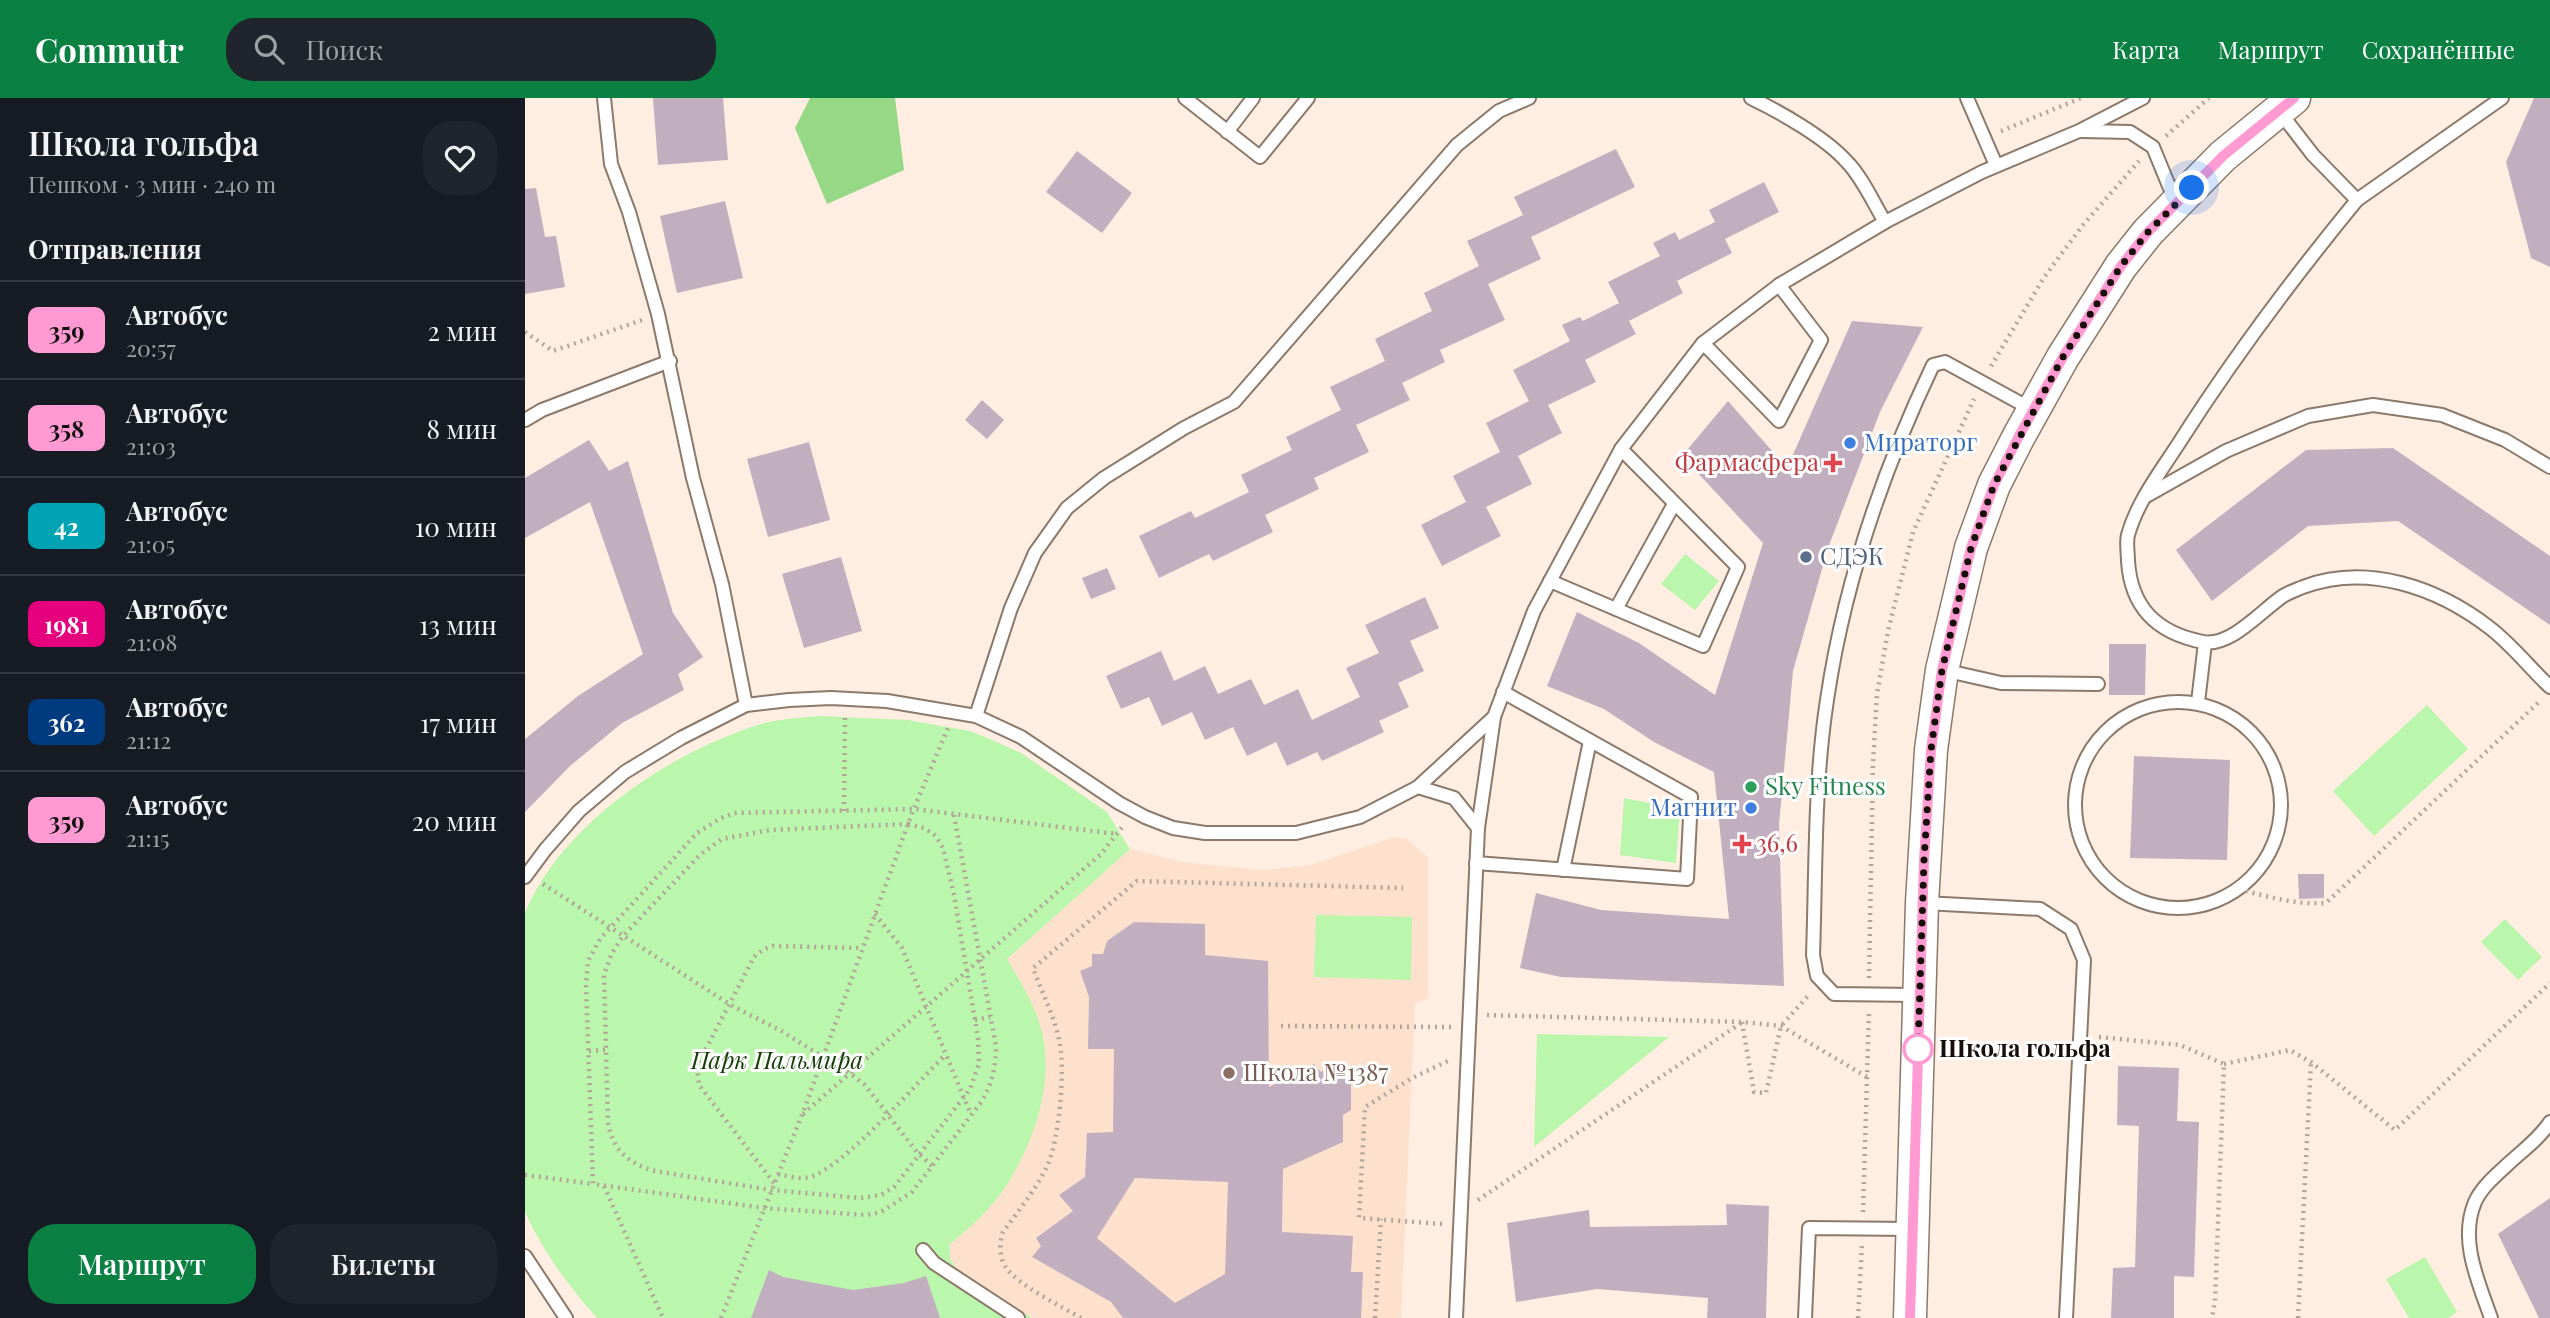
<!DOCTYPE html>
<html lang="ru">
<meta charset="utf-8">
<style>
:root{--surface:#171b24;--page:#20242c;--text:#f1f3f6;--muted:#9ea1a6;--line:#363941;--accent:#0b8043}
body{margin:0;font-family:"Playfair Display",serif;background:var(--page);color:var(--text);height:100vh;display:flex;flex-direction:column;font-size:26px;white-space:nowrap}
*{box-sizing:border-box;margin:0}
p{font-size:23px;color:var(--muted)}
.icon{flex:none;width:38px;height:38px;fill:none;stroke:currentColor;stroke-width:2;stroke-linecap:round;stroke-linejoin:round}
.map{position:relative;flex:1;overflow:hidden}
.sheet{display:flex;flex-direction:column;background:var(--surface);width:525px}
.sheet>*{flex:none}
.badge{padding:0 14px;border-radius:10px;font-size:24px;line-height:46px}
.you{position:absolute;width:35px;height:35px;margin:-18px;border:5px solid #fff;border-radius:50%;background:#1a73e8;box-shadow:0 0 0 10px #1a73e833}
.map>.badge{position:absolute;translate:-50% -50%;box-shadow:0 0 0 4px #fff}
h2{padding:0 28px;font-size:26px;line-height:63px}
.round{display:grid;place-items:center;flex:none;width:74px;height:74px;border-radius:28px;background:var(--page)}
.headline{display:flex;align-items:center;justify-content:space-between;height:119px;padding:0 28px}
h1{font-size:33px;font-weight:600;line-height:52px}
.primary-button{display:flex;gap:14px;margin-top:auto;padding:14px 28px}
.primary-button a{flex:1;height:80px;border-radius:28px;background:var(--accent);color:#fff;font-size:28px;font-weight:600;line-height:80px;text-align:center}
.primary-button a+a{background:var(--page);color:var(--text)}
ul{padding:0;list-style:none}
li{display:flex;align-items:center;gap:21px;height:98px;padding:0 28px;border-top:2px solid var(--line)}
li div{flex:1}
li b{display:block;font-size:26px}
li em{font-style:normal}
li .badge{min-width:77px;font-weight:700;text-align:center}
header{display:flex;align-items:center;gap:42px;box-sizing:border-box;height:98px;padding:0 35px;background:var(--accent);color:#fff}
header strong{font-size:33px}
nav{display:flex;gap:38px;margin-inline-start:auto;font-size:24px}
.search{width:490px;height:63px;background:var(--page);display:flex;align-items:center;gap:18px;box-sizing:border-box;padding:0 24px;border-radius:28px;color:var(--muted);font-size:26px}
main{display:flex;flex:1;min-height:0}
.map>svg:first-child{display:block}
</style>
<header>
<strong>Commutr</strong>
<div class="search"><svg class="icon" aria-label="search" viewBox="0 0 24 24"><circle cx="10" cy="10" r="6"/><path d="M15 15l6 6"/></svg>Поиск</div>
<nav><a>Карта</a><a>Маршрут</a><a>Сохранённые</a></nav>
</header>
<main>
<section class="sheet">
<div class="headline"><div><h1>Школа гольфа</h1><p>Пешком · 3 мин · 240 m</p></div><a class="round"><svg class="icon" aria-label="heart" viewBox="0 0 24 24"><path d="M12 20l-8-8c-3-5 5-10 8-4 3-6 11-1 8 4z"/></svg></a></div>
<h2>Отправления</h2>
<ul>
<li><span class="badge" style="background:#ff9ad2;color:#111">359</span><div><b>Автобус</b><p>20:57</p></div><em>2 мин</em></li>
<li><span class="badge" style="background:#ff9ad2;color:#111">358</span><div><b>Автобус</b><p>21:03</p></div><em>8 мин</em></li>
<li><span class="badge" style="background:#00a3b4;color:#fff">42</span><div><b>Автобус</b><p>21:05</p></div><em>10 мин</em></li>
<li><span class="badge" style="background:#e6007e;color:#fff">1981</span><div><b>Автобус</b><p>21:08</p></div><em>13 мин</em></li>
<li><span class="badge" style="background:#003b80;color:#fff">362</span><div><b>Автобус</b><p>21:12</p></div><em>17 мин</em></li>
<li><span class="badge" style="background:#ff9ad2;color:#111">359</span><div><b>Автобус</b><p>21:15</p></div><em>20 мин</em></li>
</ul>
<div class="primary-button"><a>Маршрут</a><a>Билеты</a></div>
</section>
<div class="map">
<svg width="2025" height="1220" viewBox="0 0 2025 1220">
<rect width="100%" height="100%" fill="#ffeee1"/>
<!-- built -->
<polygon fill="#fde1cd" points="869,739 882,741 903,759 903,900 890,906 876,1220 507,1220 435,1176 425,1161 425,1146 445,1129 497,886 482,861 605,751 657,764 736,772 785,767"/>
<!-- green -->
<g fill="#baf6ab">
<polygon points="1160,456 1194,483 1170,512 1136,486"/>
<polygon points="1902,607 1943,651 1849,738 1808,693"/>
<path d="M294 618 383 622 445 633 472 644 496 655 582 714 605 751 482 861C496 884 513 912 518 939 528 990 508 1046 481 1088 467 1110 445 1130 425 1146V1161L435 1176 507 1220H72C43 1187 18 1154 0 1114V815C36 726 147 653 236 626 254 621 274 620 294 618Z"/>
<polygon points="1099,700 1155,711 1151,765 1095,757"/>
<polygon points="791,817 887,819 886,882 789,879"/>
<polygon points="1980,821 2017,859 1993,882 1956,844"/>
<polygon points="1012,936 1144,939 1009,1049"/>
<polygon points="1900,1159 1932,1214 1923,1220 1884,1220 1861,1181"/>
</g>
<!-- forest -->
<polygon fill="#96d886" points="285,0 370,0 379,72 302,106 270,30"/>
<!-- building -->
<g fill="#c1afc0" fill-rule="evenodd">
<polygon points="128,0 198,0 203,62 133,67"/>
<polygon points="2009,0 2025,0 2025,169 2006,160 1981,64"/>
<polygon points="1091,51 1110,89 1006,139 1016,161 963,186 980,222 915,252 920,264 877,285 885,302 831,327 844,354 789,380 794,391 740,417 748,434 688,463 684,456 634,480 614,438 666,413 670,420 724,394 716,377 767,352 761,339 816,312 805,289 860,263 850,241 907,213 899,195 954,168 942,143 998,117 989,99"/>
<polygon points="552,53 607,95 577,135 521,94"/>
<polygon points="1239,84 1254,114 1200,141 1207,155 1152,183 1158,195 1104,223 1111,236 1060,262 1071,284 1023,307 1037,335 993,358 1007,386 961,409 976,438 917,468 896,427 941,404 928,378 975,354 961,325 1004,303 988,272 1045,243 1037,227 1055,219 1058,223 1094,205 1083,184 1135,158 1128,145 1150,134 1154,142 1190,124 1184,112"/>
<polygon points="11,90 20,139 31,138 40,189 0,196 0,91"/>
<polygon points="200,103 218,180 152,195 135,118"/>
<polygon points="1327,223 1398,229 1355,314 1303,450 1268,573 1254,727 1259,888 1036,879 995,870 1011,795 1076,812 1204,821 1189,674 1129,644 1079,611 1022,588 1052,514 1114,545 1190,597 1238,445 1157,358 1203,303 1262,370"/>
<polygon points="457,302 479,322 462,341 440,322"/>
<polygon points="64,342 84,373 103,363 148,515 178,559 153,576 159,592 97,625 45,668 0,714 0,641 53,598 118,556 65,404 0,440 0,380"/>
<polygon points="284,344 305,422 243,439 222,361"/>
<polygon points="1868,350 2025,458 2025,527 1873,423 1783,428 1687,503 1651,452 1781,352"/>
<polygon points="316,459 337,533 279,550 257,476"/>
<polygon points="582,470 591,491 566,501 557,480"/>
<polygon points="900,499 914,530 885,543 899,573 873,585 884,609 854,623 859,634 797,663 792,654 762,668 751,644 722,658 708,629 680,642 667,614 637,628 624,599 596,611 581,578 636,553 649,583 680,568 693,596 726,581 739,607 773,591 787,622 835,599 821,570 854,555 840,527"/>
<polygon points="1584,546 1621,546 1620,597 1584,597"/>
<polygon points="1609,658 1705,662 1702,762 1605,760"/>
<polygon points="1773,776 1799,776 1799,800 1774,801"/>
<path d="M609 824 680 826V857L743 863 744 989 789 966 796 974 805 969 826 983V1012L818 1017V1044L758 1071 757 1134 828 1138 826 1174H838L836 1220H598L586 1204 507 1159 516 1148 511 1140 548 1113 534 1097 560 1079 562 1035 588 1034 589 951H563L564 899 555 873 567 868V856H578L582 843ZM610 1080 703 1084 700 1176 650 1205 572 1140Z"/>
<polygon points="1593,968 1654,970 1652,1023 1674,1024 1669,1179 1649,1178 1649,1220 1586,1220 1588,1170 1610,1169 1614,1028 1592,1027"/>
<polygon points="2025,1100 2025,1220 2014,1220 1973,1136"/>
<polygon points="1201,1106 1244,1108 1241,1220 1182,1220 1183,1200 1072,1191 991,1204 982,1125 1064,1112 1065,1129 1202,1127"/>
<polygon points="244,1172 258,1179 328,1192 379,1185 401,1178 415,1220 226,1220"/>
</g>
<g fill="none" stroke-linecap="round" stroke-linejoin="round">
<!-- service casing -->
<g stroke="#8b796b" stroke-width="16">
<g id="service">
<polyline points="79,0 86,66 104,114 133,216 168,380 197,486 221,607"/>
<polyline points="660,0 735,59 783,0"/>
<path d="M1226 0C1255 14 1301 40 1322 64 1337 79 1349 106 1360 124"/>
<polyline points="1442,0 1471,67"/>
<path d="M1754 13 1788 57 1832 102C1768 180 1708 260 1654 345 1636 373 1612 404 1603 437 1601 444 1603 455 1603 463 1606 510 1632 535 1678 544 1706 549 1737 512 1758 498 1764 494 1771 492 1778 489 1842 465 1912 489 1965 530 1987 547 2005 570 2025 589"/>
<polyline points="1557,33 1605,34 1628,49 1651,105"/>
<polyline points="702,34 728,0"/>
<polyline points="1832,102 1977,0"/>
<polyline points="1178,245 1254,323 1296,242 1254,187"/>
<polyline points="0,322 17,312 145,263"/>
<polyline points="1623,397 1701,353 1783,318 1848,307 1917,317 1980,342 2025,369"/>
<polyline points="1025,483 1178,548 1213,469 1096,351"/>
<polyline points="1091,511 1149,406"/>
<polyline points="1418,572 1476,585 1573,586"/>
<polyline points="1673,604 1680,545"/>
<circle cx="1653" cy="707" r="103"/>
<polyline points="451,618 486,510 510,455 542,410 579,380 659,330 709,304 932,47 974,13 1004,0"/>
<polyline points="893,689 969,619"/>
<polyline points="951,765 1162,781 1166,699 978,594"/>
<polyline points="1038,772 1065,643"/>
<polyline points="0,779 20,752 54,713 100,674 156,640 221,607 264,602 306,600 362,603 451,618 496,639 594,705 620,719 648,730 680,735 771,735 835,719 893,689 929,700 953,730"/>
<polyline points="1399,805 1515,811 1546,831 1559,862 1541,1220"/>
<path d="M1392 897 1309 896 1292 878 1288 857C1291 772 1289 686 1302 602 1319 486 1358 372 1408 267L1420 264 1508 312"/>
<polyline points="398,1152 409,1165 493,1220"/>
<polyline points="0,1158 41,1220"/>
<polyline points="931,1220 953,730 969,619 1009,513 1096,351 1178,245 1254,187 1360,124 1457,74 1554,33 1618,0"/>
<polyline points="1280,1220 1284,1130 1387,1131"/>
<path d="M1966 1220C1953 1183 1934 1142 1950 1104 1956 1090 1971 1077 1982 1067 1997 1053 2014 1041 2025 1024"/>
</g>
</g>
<!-- tertiary casing -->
<g stroke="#8b796b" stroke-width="35">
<polyline id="tertiary" points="1385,1220 1397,805 1406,652 1417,572 1446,450 1469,387 1494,338 1538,259 1596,168 1623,134 1698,58 1769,0"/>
</g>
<!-- path -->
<g stroke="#b1a499" stroke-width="4.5" stroke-dasharray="2 5" stroke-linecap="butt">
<polyline points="1476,33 1556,0"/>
<polyline points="1641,38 1684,0"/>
<polyline points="0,234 28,253 117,222"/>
<polyline points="1466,268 1520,178 1558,127 1614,63"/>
<polyline points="319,713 320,620"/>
<path d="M429 717 471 948C471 969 467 985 457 1003L387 1094 356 1114 342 1117 239 1110 68 1086 61 886 63 863 75 841 172 735 196 720 209 715 389 711 592 736"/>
<path d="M383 726 399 730 411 738 418 750 429 797 453 940 454 966 445 991 369 1089 356 1097 336 1100 246 1092 130 1073C104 1066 87 1052 83 1024L79 877 87 855 98 838 176 756 197 741 245 732Z"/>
<polyline points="18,786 209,909 253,931 326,976 339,986 392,1054 407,1068"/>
<path d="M1714 791C1743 799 1771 807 1801 805L2015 603"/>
<polyline points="350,816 377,850 446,1017"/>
<polyline points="1344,880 1348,666 1352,596 1363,533 1388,434 1449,301"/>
<polyline points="962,917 1217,924 1256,928 1342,979"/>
<polyline points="450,922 465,919"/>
<polyline points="1217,924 1229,994 1241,995 1256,928 1284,897"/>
<polyline points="756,928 926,929"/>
<polyline points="1574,939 1655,947 1699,966 1690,1203 1687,1220"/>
<polyline points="64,953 81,952"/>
<polyline points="1699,966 1765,952 1786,964 1870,1032 2025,885"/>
<polyline points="278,1016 576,756 598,728"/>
<path d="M253 1076C263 1078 275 1082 285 1079 319 1069 393 984 421 956"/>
<polyline points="0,1077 68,1086"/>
<polyline points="249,1085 174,987 172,968 229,859 239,851 248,848 338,850"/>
<polyline points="79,1088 138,1220"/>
<polyline points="953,1102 1216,925"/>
<polyline points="1338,1114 1344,913"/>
<polyline points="917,1126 834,1120 840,1009 887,980 923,963"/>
<polyline points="196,1220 280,1009 387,715 423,630"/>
<path d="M556 1220C536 1208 495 1188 482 1171 474 1161 474 1145 478 1134 494 1112 512 1090 523 1066 534 1041 540 975 535 947 531 921 517 895 508 870L612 783 878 790"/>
<polyline points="850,1220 856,1121"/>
<polyline points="1333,1220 1337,1147"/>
<polyline points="1773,1220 1786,964"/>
</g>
<!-- service -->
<use href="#service" stroke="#fff" stroke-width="12"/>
<!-- tertiary -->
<use href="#tertiary" stroke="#fff" stroke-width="32"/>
</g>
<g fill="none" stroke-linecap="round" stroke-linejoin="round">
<!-- line casing -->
<g stroke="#fff" stroke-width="16">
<polyline id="line" points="1385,1220 1399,762 1406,652 1417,572 1446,450 1469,387 1494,338 1538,259 1596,168 1623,134 1698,58 1769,0"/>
</g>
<!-- line -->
<use href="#line" stroke="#ff9ad2" stroke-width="10"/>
<!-- walk -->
<polyline stroke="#17100a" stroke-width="7" stroke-dasharray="0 12.6" points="1393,951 1399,762 1406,652 1417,572 1446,450 1469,387 1538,259 1596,168 1623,134 1667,90"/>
</g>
<!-- markers -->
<g fill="#3f7fe0" stroke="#fff" stroke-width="2.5">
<circle cx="1325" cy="345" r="7"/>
<circle cx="1226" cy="710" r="7"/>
</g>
<g fill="#e0444e" stroke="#fff" stroke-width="2.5">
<path d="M1304.5 354.5h7v7h7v7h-7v7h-7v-7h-7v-7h7z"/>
<path d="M1213.5 735.5h7v7h7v7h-7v7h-7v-7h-7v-7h7z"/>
</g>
<circle fill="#5c6f8a" stroke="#fff" stroke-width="2.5" cx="1281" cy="459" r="7"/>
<circle fill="#2e9e5b" stroke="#fff" stroke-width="2.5" cx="1226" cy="689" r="7"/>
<circle fill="#fff" stroke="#ff9ad2" stroke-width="3.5" cx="1393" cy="951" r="14"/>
<circle fill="#8d6e63" stroke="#fff" stroke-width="2.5" cx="704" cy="975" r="7"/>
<g text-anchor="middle" stroke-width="6" stroke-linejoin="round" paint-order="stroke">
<!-- shop labels -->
<g font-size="24" fill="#366cbe" stroke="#fff" text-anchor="start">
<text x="1339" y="353">Мираторг</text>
<text x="1212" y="718" text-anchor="end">Магнит</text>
</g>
<!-- health labels -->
<g font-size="24" fill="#be3a42" stroke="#fff" text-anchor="end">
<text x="1294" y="373">Фармасфера</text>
<text x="1231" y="754" text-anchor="start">36,6</text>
</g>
<!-- service labels -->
<g font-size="24" fill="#4e5e75" stroke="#fff" text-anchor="start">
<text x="1295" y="467">СДЭК</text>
</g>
<!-- leisure labels -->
<g font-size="24" fill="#27864d" stroke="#fff" text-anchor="start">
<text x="1240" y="697">Sky Fitness</text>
</g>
<!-- stop labels -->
<g font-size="24" font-weight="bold" fill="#17100a" stroke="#fff" text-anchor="start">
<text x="1414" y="959">Школа гольфа</text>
</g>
<!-- park labels -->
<g font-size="24" font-style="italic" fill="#164008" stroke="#fff">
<text x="252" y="971">Парк Пальмира</text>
</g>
<!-- education labels -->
<g font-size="24" fill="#785e54" stroke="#fff" text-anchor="start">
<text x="718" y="983">Школа №1387</text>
</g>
</g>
</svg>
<div class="you" style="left:1667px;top:90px"></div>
</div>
</main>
